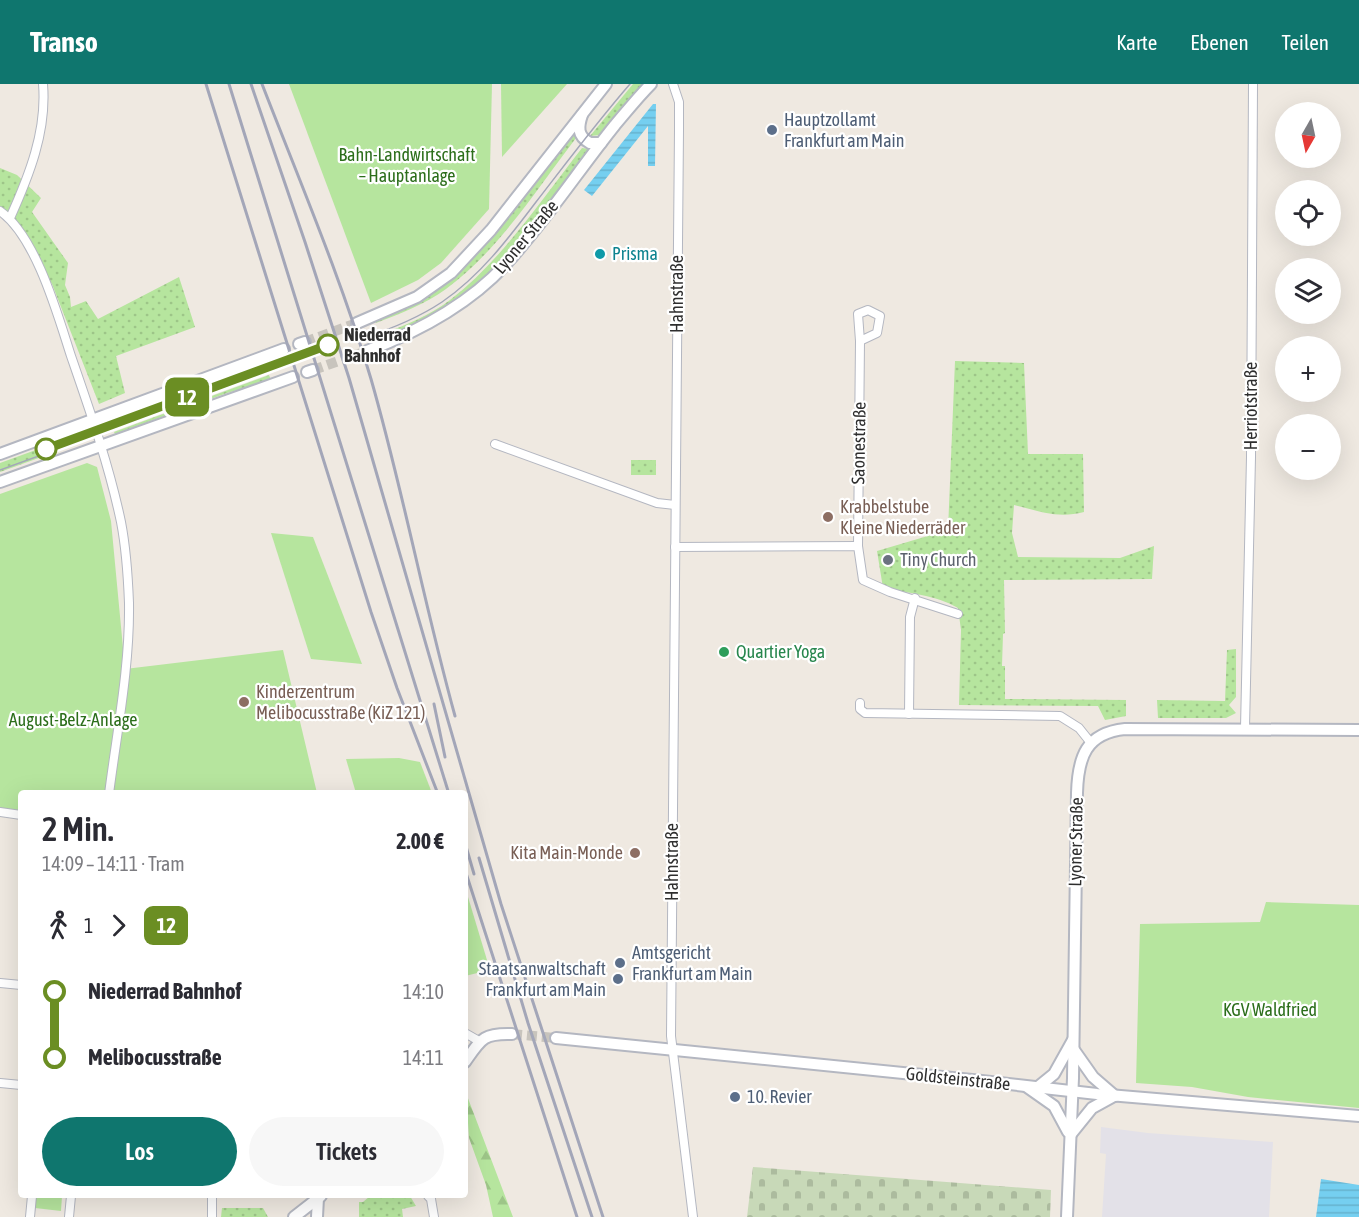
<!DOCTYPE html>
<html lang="de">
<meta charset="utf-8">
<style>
:root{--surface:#fff;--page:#f7f7f7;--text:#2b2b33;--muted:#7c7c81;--accent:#0f766e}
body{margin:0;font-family:"Asap Condensed",sans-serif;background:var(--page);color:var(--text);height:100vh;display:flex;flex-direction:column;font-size:22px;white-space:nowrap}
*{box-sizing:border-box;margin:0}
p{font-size:20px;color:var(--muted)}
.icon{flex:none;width:33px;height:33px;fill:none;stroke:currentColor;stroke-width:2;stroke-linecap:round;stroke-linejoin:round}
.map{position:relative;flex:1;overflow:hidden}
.details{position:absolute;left:18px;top:706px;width:450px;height:408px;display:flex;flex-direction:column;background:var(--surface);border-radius:6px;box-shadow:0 6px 24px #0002}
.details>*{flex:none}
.badge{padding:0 12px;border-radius:9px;font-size:21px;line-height:39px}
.needle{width:39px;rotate:189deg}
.buttons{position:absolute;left:1275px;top:18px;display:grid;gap:12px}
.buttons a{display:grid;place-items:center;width:66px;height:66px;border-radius:50%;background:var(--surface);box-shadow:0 6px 24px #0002;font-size:30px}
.map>.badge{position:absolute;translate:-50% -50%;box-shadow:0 0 0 3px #fff}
.legs{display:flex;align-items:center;gap:9px;height:66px;padding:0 24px;font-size:20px}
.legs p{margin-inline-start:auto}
.summary{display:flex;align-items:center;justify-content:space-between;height:102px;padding:0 24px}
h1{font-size:33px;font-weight:600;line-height:45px}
.primary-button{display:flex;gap:12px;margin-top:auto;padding:12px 24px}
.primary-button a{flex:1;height:69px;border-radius:36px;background:var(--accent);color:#fff;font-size:24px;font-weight:600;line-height:69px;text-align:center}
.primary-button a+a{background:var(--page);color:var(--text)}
ul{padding:0 24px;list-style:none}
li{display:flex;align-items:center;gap:21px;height:66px;font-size:22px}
li i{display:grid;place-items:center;width:9px;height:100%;margin:0 8px;background:currentColor}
li i::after{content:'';width:15px;height:15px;margin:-8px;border:4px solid;border-radius:50%;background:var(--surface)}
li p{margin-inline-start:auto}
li:first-child i{background:linear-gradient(#0000 50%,currentColor 0)}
li:last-child i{background:linear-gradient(currentColor 50%,#0000 0)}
header{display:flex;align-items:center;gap:36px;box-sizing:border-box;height:84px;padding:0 30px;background:var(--accent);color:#fff}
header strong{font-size:28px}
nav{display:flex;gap:33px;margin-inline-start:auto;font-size:21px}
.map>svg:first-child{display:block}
</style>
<header>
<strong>Transo</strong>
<nav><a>Karte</a><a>Ebenen</a><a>Teilen</a></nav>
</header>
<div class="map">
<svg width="1359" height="1133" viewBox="0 0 1359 1133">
<defs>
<pattern id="grass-dots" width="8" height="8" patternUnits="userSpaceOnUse" patternTransform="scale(1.5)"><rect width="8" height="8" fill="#b6e59e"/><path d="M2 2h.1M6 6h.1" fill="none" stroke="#9dc588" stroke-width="1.8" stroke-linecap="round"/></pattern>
<pattern id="forest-firs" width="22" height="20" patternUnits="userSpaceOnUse" patternTransform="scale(1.5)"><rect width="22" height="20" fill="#b6e59e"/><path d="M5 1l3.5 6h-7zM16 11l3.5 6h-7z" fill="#9dc588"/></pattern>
<pattern id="cemetery-stones" width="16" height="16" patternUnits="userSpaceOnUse" patternTransform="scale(1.5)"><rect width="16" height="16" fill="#c8d9b8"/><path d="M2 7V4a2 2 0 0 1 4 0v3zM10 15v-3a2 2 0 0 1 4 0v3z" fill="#acbb9e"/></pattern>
<pattern id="water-rules" width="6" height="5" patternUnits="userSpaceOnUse" patternTransform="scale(1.5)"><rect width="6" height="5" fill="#75cff0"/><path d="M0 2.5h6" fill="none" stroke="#66b2ce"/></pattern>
</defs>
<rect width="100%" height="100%" fill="#efe9e1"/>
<!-- industrial -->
<polygon fill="#e3e1e8" points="1101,1043 1148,1049 1273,1058 1269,1133 1102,1133 1106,1070 1100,1069"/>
<!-- grass -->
<g fill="url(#grass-dots)">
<polygon points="633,0 643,0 600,51 590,52"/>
<path d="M577 42 575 51 576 54C537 105 498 167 446 205 425 220 400 230 376 239L374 235 416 218 443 202 463 184 486 160Z"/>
<path d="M582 64 590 65C565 98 542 133 514 164 478 205 432 233 382 255L381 251C405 241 429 232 450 216 503 175 541 116 582 64Z"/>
<polygon points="0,84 17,91 41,114 32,128 68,179 65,201 70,213 71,223 86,217 98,235 179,193 195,243 116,272 125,309 99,320 52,200 10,134 0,126"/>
<polygon points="261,277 263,281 112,337 203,302"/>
<path d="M955 277 1024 279 1028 370H1083L1084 428C1058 435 1039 427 1014 421L1012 449 1018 473 1120 474 1154 462 1152 495 1004 496 1005 549 1003 550 1002 582H1005V615L1126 616V632L1105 636 1098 622 959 621 961 546 958 524C936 511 907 509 883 504L877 467 948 446Z"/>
<polygon points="269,291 271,296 227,309 115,350 114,348"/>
<polygon points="77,351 80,359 0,388 0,379"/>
<rect x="631" y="376" width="25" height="15"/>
<polygon points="1236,565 1236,613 1229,621 1236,629 1226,634 1158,634 1157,616 1225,617 1227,566"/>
<polygon points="370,1112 410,1112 416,1122 402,1125 403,1133 359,1133 359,1118 363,1118"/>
<polygon points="222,1124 263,1124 268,1133 221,1133"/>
</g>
<!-- forest -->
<polygon fill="url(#forest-firs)" points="466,1009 513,1133 493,1133 486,1101 469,1054"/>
<!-- cemetery -->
<polygon fill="url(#cemetery-stones)" points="753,1083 1051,1106 1050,1133 747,1133"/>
<!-- park -->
<g fill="#b6e59e">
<polygon points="289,0 492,0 489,125 441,179 418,196 371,219"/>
<polygon points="501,0 567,0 502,73"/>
<polygon points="87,379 97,383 111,437 125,585 283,566 317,709 21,710 21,727 0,724 0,410"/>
<polygon points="271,449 313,453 362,580 311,575"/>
<polygon points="399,674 420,678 432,709 356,709 346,675"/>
<polygon points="465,803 490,886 465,892"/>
<polygon points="1266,818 1359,821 1359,1024 1248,1013 1192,1003 1136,999 1140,840 1260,838"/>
<polygon points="36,1112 62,1112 61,1127 35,1124"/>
</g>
<!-- water -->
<g fill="url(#water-rules)">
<polygon points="653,20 656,20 655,82 648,82 648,42 592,112 584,106"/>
<polygon points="1321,1095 1359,1101 1359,1133 1316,1133"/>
</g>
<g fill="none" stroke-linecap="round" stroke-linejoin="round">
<!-- secondary-tunnel -->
<g stroke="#c8c4bd" stroke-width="10" stroke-dasharray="10 5" stroke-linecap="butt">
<polyline points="305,258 357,239"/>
<polyline points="313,286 367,267"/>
<polyline points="512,950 556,954"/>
</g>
<!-- street casing -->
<g stroke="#b4b7c1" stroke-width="10">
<g id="street">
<polyline points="673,0 679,18 679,46 671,952 693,1133"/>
<path d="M0 127C36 152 58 232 71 272 90 327 109 381 121 438 126 464 128 493 129 519 130 582 117 647 109 710"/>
<path d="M10 134C29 92 47 47 43 0"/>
<polygon points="868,226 880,232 877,249 860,257 858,230"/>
<polyline points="495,360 657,419 675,421"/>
<polyline points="858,462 860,257"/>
<polyline points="675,463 858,462 863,496 890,508 958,530"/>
<polyline points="860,619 860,625 865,629 1060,632 1079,644 1091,659"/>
<polyline points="909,630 910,533 915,514"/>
<polyline points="1245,644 1251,373 1253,0"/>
<polyline points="0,728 21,731"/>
<polyline points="0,899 21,901"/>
<polyline points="465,949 479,957"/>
<polyline points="0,999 21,1001"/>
<polyline points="428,1112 431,1115 434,1133"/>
<polyline points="30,1133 32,1112"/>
<polyline points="69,1133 71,1112"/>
<polyline points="212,1133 212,1112"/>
</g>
</g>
<!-- secondary casing -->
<g stroke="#b4b7c1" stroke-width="14">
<g id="secondary">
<path d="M582 31C578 43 577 52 590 59H601"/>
<polyline points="357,239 417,213 451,189 491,146 606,0"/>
<polyline points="299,260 305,258"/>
<path d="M367 267C417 248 468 221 505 181 545 138 578 87 615 41 627 27 638 13 651 0"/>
<polyline points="307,288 313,286"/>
<polyline points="0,370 284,265"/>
<polyline points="0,398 293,293"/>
<polyline points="556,954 982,997 1097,1010 1359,1032"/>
<polyline points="1074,966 1093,993 1115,1012"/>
<path d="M465 978C481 955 483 949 512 950"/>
<polyline points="1027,1003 1054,1022 1068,1048"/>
<polyline points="1038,1003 1054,990 1073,956"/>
<polyline points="1071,1050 1092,1024 1112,1013"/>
<polyline points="294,1133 321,1112"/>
<polyline points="317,1133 318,1114"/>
<path d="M1067 1133 1073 994 1077 709C1078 673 1086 649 1125 645L1359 646"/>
</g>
</g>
<!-- street -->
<use href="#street" stroke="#fff" stroke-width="8"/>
<!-- secondary -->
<use href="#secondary" stroke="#fff" stroke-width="10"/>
<!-- tram -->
<g stroke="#a3a6b8" stroke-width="1.5">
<path d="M363 254C391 245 418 234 442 218 480 192 508 155 536 118 567 78 597 38 630 0"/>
<polyline points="302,270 308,268"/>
<polyline points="0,386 289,281"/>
</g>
<!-- rail -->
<g stroke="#a3a6b8" stroke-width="3">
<polyline points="206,0 371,528 397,604 438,710"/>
<polyline points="229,0 449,710"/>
<polyline points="251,0 305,158 349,294 501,820 603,1133"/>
<path d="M262 0C300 98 341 194 371 295 403 406 424 520 455 632"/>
<polyline points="434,620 445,673"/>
<polyline points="465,759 474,790"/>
<polyline points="479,774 528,939 592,1133"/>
<polyline points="465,786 577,1133"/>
</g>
</g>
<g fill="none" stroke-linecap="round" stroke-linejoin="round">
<!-- line-1 casing -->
<g stroke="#fff" stroke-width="14">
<polyline id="line-1" points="46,365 328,261"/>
</g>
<!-- line-1 -->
<use href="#line-1" stroke="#6b8e23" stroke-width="9"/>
</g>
<!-- markers -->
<g fill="#5c6f8a" stroke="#fff" stroke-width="2">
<circle cx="772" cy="46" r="6"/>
<circle cx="620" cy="879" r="6"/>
<circle cx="618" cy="895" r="6"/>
<circle cx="735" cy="1013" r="6"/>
</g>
<circle fill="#0f9aa8" stroke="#fff" stroke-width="2" cx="600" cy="170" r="6"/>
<g fill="#fff" stroke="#6b8e23" stroke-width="3">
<circle cx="328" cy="261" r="10"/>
<circle cx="46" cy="365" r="10"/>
</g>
<g fill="#8d6e63" stroke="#fff" stroke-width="2">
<circle cx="828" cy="433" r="6"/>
<circle cx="244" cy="618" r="6"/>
<circle cx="635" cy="769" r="6"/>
</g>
<circle fill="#6b7280" stroke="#fff" stroke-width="2" cx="888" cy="476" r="6"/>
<circle fill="#2e9e5b" stroke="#fff" stroke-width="2" cx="724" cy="568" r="6"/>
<g text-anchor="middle" stroke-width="4.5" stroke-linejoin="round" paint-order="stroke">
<!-- service labels -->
<g font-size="18" fill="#4e5e75" stroke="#fff" text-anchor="start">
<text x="784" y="42">Hauptzollamt<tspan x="784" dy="21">Frankfurt am Main</tspan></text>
<text x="632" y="875">Amtsgericht<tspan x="632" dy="21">Frankfurt am Main</tspan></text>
<text x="606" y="891" text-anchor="end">Staatsanwaltschaft<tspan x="606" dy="21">Frankfurt am Main</tspan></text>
<text x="747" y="1019">10. Revier</text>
</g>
<!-- park labels -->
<g font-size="18" fill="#2c6e1b" stroke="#fff">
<text x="407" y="77">Bahn-Landwirtschaft<tspan x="407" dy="21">– Hauptanlage</tspan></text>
<text x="73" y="642">August-Belz-Anlage</text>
<text x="1270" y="932">KGV Waldfried</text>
</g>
<!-- street labels -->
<g font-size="18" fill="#2e2e2e" stroke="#fff">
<text transform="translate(526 153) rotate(-50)" y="6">Lyoner Straße</text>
<text transform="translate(677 210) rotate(-90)" y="6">Hahnstraße</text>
<text transform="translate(1251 322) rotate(-90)" y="6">Herriotstraße</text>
<text transform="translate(859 359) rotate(-89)" y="6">Saonestraße</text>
<text transform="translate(1076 758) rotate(-89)" y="6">Lyoner Straße</text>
<text transform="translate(672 778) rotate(-90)" y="6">Hahnstraße</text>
<text transform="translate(958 995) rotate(6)" y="6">Goldsteinstraße</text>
</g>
<!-- culture labels -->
<g font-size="18" fill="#0d838f" stroke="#fff" text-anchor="start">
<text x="612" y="176">Prisma</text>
</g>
<!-- stop labels -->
<g font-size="18" font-weight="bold" fill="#2e2e2e" stroke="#fff" text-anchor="start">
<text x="344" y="257">Niederrad<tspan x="344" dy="21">Bahnhof</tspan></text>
</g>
<!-- education labels -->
<g font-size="18" fill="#785e54" stroke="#fff" text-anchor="start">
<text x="840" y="429">Krabbelstube<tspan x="840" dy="21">Kleine Niederräder</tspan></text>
<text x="256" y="614">Kinderzentrum<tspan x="256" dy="21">Melibocusstraße (KiZ 121)</tspan></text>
<text x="623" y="775" text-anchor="end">Kita Main-Monde</text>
</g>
<!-- worship labels -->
<g font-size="18" fill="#5b616d" stroke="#fff" text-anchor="start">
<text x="900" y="482">Tiny Church</text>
</g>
<!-- leisure labels -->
<g font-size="18" fill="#27864d" stroke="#fff" text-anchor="start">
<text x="736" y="574">Quartier Yoga</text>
</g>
</g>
</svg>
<div class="buttons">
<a><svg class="needle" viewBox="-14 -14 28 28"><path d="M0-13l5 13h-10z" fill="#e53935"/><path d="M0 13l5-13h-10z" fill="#7c7c81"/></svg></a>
<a><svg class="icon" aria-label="locate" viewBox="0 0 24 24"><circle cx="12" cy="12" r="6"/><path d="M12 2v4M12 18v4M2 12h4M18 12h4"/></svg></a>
<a><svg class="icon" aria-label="layers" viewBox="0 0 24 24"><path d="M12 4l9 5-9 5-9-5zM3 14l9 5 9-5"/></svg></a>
<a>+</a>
<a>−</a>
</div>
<b class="badge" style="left:187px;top:313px;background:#6b8e23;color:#fff">12</b>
<section class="details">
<div class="summary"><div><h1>2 Min.</h1><p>14:09 – 14:11 · Tram</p></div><b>2.00 €</b></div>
<div class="legs"><svg class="icon" aria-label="walk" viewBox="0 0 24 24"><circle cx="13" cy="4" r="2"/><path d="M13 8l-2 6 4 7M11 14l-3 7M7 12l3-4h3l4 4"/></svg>1<svg class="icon" aria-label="forward" viewBox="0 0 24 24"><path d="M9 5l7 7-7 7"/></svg><b class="badge" style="background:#6b8e23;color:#fff">12</b></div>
<ul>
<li><i style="color:#6b8e23"></i><b>Niederrad Bahnhof</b><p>14:10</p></li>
<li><i style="color:#6b8e23"></i><b>Melibocusstraße</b><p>14:11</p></li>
</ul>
<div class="primary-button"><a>Los</a><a>Tickets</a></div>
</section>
</div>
